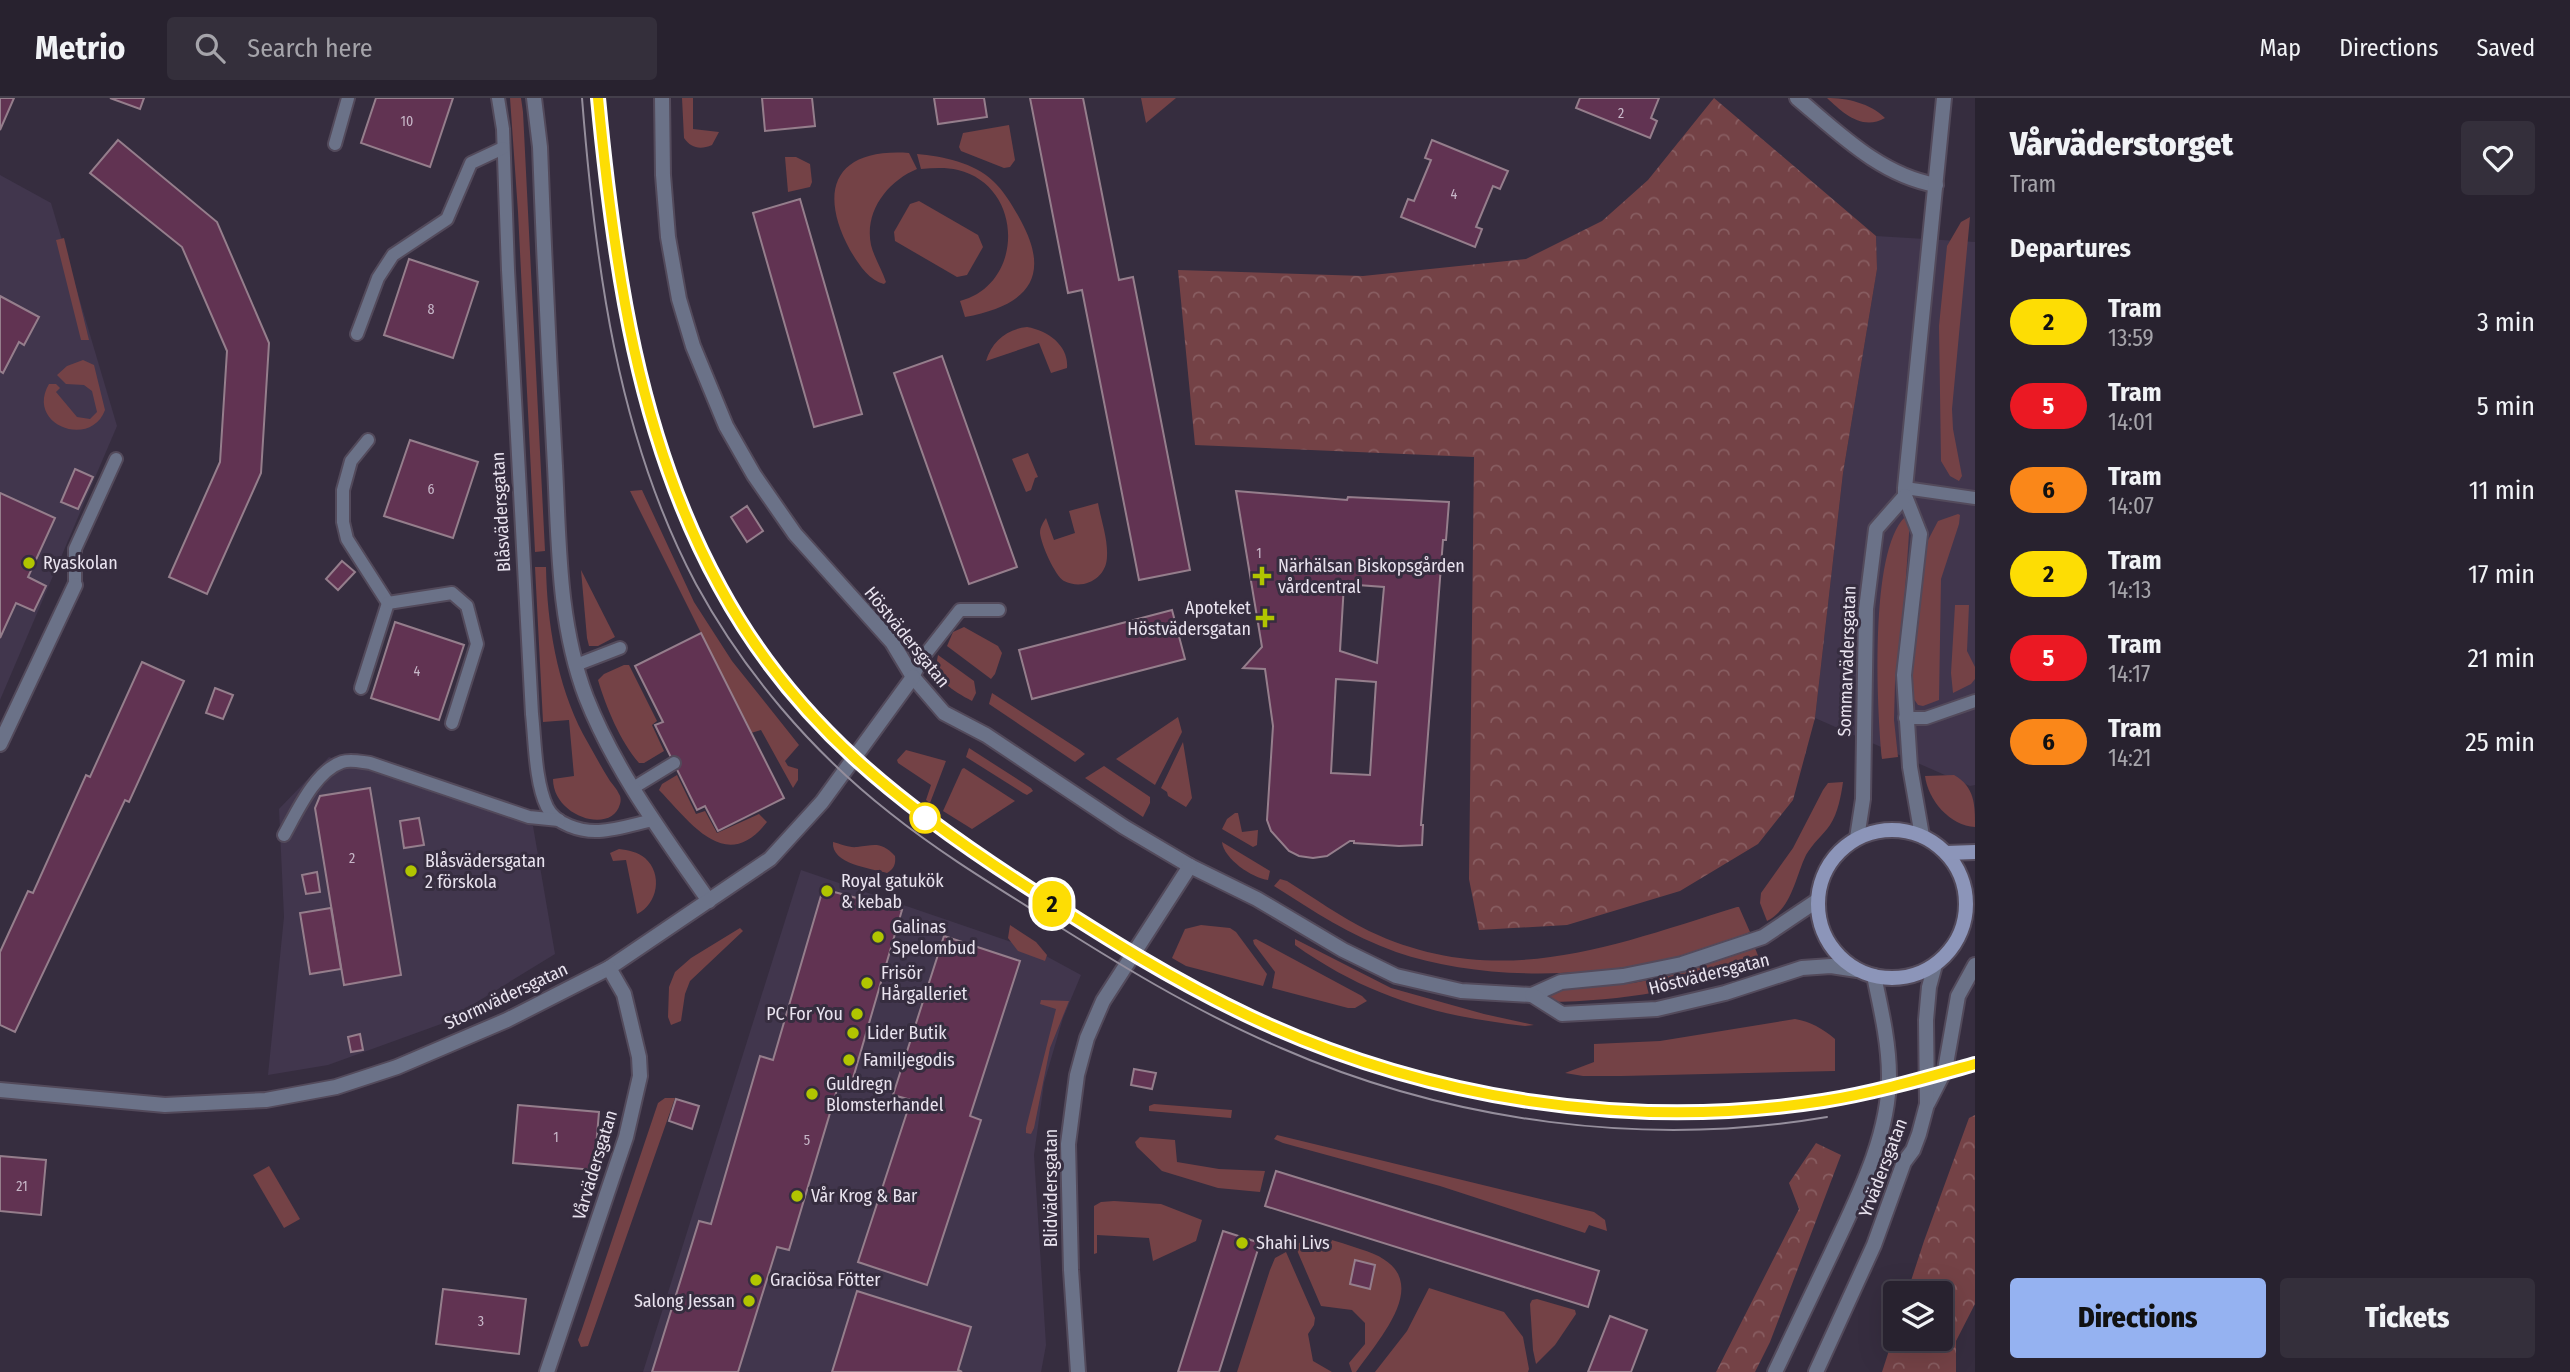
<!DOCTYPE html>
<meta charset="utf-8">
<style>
:root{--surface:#28222f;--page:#342f3b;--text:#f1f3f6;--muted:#a5a4aa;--line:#443f4b;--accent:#95b2f1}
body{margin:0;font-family:"Fira Sans Condensed",sans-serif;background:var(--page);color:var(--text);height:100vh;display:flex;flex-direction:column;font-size:26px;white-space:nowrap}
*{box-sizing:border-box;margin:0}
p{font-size:23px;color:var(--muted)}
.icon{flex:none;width:38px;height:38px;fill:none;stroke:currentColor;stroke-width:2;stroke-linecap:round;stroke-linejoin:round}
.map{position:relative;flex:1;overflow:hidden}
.sheet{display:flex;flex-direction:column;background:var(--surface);width:595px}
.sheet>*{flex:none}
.badge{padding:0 14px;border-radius:23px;font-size:24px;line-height:46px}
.controls{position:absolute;left:1883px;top:1183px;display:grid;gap:14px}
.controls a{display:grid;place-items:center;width:70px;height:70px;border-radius:7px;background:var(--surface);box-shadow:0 7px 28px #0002,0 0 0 2px var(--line);font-size:35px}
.map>.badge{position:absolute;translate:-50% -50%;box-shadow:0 0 0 4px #fff}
h2{padding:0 35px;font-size:26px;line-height:63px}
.round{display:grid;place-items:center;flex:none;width:74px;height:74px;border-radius:7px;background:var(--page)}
.headline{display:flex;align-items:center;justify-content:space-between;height:119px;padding:0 35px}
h1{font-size:33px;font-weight:800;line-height:52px}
.primary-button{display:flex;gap:14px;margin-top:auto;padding:14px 35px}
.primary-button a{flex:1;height:80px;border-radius:7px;background:var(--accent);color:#111;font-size:28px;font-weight:800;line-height:80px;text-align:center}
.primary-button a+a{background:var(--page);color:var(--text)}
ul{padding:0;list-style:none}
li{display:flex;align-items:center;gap:21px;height:84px;padding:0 35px}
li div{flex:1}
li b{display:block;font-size:26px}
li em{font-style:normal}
li .badge{min-width:77px;font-weight:700;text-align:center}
header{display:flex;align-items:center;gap:42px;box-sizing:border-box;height:98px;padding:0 35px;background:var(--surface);border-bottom:2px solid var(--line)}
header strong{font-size:33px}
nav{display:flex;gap:38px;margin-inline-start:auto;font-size:24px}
.search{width:490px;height:63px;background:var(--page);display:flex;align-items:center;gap:18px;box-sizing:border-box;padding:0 24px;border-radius:7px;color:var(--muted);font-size:26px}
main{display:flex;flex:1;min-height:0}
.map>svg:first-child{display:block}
</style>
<header>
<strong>Metrio</strong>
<div class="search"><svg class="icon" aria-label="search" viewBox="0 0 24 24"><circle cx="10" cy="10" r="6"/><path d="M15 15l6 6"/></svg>Search here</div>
<nav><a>Map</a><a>Directions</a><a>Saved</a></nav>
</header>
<main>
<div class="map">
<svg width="1975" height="1274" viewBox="0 0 1975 1274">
<defs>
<pattern id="forest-crowns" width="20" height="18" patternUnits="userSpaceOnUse" patternTransform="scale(1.75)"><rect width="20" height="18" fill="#744246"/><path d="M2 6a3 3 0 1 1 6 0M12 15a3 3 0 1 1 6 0" fill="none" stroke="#885d61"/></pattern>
</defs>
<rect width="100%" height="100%" fill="#362d3f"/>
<!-- built -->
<g fill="#41364d">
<polygon points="0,77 51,105 117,328 0,602"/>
<polygon points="1876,138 1975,144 1975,687 1970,688 1815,620 1843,375 1877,171"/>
<polygon points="329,659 533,728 555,856 441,926 328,967 268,977 284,819 279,711"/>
<polygon points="801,772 1035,852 1081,877 1063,920 1044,985 1034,1057 1046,1247 1041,1274 643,1274"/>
</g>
<!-- green -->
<g fill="#744246">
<polygon points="510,0 521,0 523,14 545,453 535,454 518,114"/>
<path d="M682 0H693V31L719 34 712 47C700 52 691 50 684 40Z"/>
<polygon points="1141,0 1176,0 1146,25"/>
<path d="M1827 0C1847 0 1870 5 1885 20 1862 33 1843 15 1827 0Z"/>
<polygon points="1009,27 1015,62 1010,69 1004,70 961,53 959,49 963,35"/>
<path d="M909 55 917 71C888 83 864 113 871 147 874 159 882 172 886 184L884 186C868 182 858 165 850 152 817 91 836 50 909 55Z"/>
<path d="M917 56C942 58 975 65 993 83 1004 93 1014 110 1021 123 1053 182 1024 208 965 219L960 203C1025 186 1024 88 958 72 946 69 933 70 921 71Z"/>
<polygon points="785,59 796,59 810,66 812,84 810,89 788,94"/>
<polygon points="919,103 978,137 983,149 967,177 957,179 895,143 894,134 910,106"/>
<polygon points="1970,119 1952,311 1953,331 1962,378 1959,383 1950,378 1941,363 1939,228 1947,148 1961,124"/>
<polygon points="64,140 89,242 81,242 56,142"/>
<path d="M1027 229C1050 233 1069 249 1067 270L1051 275 1039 245 986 263C992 243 1007 231 1027 229Z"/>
<path d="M83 262 94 267 105 312C91 351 25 327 49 286H56L60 290 56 294 77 319 90 321 97 314 92 293 84 287 66 286 57 277 67 268Z"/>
<polygon points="1028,355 1038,379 1035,380 1031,392 1026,394 1012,361"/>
<polygon points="642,392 694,504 732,563 799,647 785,663 788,668 798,671 798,682 793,690 761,632 751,635 630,393"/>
<path d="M1098 405C1101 422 1108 441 1107 458 1107 480 1084 493 1064 483 1055 478 1041 446 1040 435 1040 429 1043 425 1046 420L1054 442 1075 435 1069 413Z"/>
<polygon points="1958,416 1960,417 1959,426 1941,481 1939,602 1923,608 1918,607 1911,597 1910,590 1927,444 1938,423"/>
<path d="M1905 419 1910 421 1905 494 1895 585 1894 622 1898 659 1882 661C1877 612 1869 453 1905 419Z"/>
<path d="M535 469H546C547 525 557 586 583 636 592 652 600 667 610 683 613 687 617 691 619 696 621 699 621 703 620 706 612 737 553 719 553 681L574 678 569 622 543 624Z"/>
<polygon points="581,472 615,539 598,548 589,548 587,540"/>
<polygon points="1955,507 1969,507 1967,553 1975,569 1975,581 1971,586 1953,595 1951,575"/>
<polygon points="964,529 998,548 1002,555 995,576 991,581 947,548 953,534"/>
<path d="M938 557 974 583 976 595 972 603C953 593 932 581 938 557Z"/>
<path d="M624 567H629L657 623 652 627 664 653 644 665H639C620 643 606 609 598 582L604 576Z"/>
<polygon points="992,595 1080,652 1085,656 1075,664 989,606"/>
<polygon points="1178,619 1182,634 1155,687 1116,661"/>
<polygon points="1183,644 1192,700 1186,709 1168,698 1167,694 1161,690"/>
<polygon points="969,650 1031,690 1033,693 1027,697 1023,695 966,659"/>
<polygon points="906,652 946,663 930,705 926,702 931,687 898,665 897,662"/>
<polygon points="1104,668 1150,699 1150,705 1143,719 1085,680"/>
<polygon points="964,670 1015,703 972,731 943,713 962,671"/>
<path d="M677 677 696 716 705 713 717 735 759 716 767 724C726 777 691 725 659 692L662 686Z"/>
<path d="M1954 677C1975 689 1975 707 1975 729 1950 728 1928 702 1925 678Z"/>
<path d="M1843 684C1841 698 1838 715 1830 727 1823 737 1813 745 1806 757 1795 780 1792 810 1767 823L1760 805 1761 795 1793 750 1823 692 1828 685Z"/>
<polygon points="1235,715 1238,715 1242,734 1258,732 1257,747 1253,749 1222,731 1227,721"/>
<path d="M833 744C841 746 849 750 857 749 874 747 881 743 895 758 896 766 894 771 887 775 870 770 831 766 833 744Z"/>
<path d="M1222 744 1270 773 1268 782C1252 780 1224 761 1222 744Z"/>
<path d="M619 751C628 752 638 754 645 760 663 776 658 806 637 816L626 762 613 763 610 755Z"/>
<path d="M1280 781 1287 783C1314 800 1341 819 1369 833 1498 894 1612 848 1737 809H1739L1750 834C1649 879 1501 890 1396 854 1351 838 1313 813 1274 788Z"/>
<polygon points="1010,827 1036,844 1047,857 1045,863 1018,853 1008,840"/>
<polygon points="1201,827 1230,830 1236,834 1267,876 1263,888 1186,868 1172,860 1185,831"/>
<polygon points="740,830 743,833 690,883 685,896 681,923 671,927 668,919 669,889 675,874 691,860"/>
<polygon points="1256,841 1362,898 1367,903 1355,910 1348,910 1272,890 1275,874 1254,846 1253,842"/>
<path d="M1295 841 1391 890 1484 916 1534 927 1525 928C1437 918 1368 899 1295 847Z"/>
<path d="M1755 850 1761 865C1688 892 1625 903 1548 904V891L1633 885 1668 878Z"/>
<polygon points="1041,902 1069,903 1050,950 1034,1030 1031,1036 1026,1035 1026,1030 1056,911 1040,906"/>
<path d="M1795 921C1811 924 1822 930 1835 941V973L1622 978H1583L1565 975 1594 964V946L1660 943Z"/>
<polygon points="665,1000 675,1000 588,1248 581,1249 578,1242 582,1231 658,1005"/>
<polygon points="1154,1006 1232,1012 1231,1020 1149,1013 1149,1008"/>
<polygon points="1277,1037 1594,1114 1605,1122 1607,1133 1589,1127 1585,1135 1440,1088 1283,1045 1274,1041"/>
<polygon points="1140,1039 1175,1042 1177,1064 1219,1071 1265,1073 1260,1094 1218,1090 1162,1073 1137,1049 1135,1044"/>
<polygon points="269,1068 300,1121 284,1130 253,1077"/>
<polygon points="1114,1103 1161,1106 1202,1122 1196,1143 1153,1163 1149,1140 1097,1137 1097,1155 1094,1156 1094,1108 1101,1104"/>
<path d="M1312 1139C1328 1139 1344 1146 1360 1151 1439 1174 1386 1232 1356 1274H1352L1349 1265 1365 1246V1225L1352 1212 1321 1208 1296 1150 1297 1146Z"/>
<polygon points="1286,1154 1315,1220 1314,1227 1308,1236 1313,1263 1332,1274 1237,1274 1270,1172 1275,1160"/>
<polygon points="1429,1190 1504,1214 1523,1239 1529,1271 1528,1274 1375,1274 1407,1233"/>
<polygon points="1537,1201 1575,1212 1576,1216 1555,1247 1536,1266 1533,1252 1530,1206 1532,1202"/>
</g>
<!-- forest -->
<g fill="url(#forest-crowns)">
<polygon points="1714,0 1876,138 1877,171 1843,375 1815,620 1793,702 1758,746 1680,793 1567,827 1479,832 1469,781 1474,359 1195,347 1178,172 1363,178 1526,161 1602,123 1648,82"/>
<polygon points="1975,1017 1975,1206 1956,1243 1956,1274 1882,1274 1895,1234 1895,1241 1941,1241 1941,1195 1907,1195 1924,1143 1969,1020"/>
<polygon points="1816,1045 1841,1057 1770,1244 1755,1274 1716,1274 1799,1111 1789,1085"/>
</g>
<!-- building -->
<g fill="#613352" stroke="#957e8c" stroke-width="2" fill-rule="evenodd">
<polygon points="0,0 14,0 0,32"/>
<polygon points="110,0 144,0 140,11"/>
<polygon points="376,0 453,0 430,69 361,45"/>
<polygon points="762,0 812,0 815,28 765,33"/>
<polygon points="934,0 984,0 987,19 938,26"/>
<polygon points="1030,0 1083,0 1119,182 1133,179 1190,472 1139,482 1082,192 1068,195"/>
<polygon points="1580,0 1659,0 1651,20 1657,23 1650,40 1576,10"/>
<polygon points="118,42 217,124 269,245 261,375 207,496 169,479 220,364 227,253 182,149 90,75"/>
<polygon points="1432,42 1508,73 1500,91 1493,88 1476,129 1482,131 1475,149 1401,119 1408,101 1414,103 1431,62 1425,60"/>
<polygon points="800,101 862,316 814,329 753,115"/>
<polygon points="409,161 478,184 453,260 384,237"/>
<polygon points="0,198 39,219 24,247 19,244 3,275 0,273"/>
<polygon points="942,258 1017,469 969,486 894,275"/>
<polygon points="410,342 478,364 453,440 384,418"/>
<polygon points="75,371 93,379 78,411 61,404"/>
<path d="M1236 393 1347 402 1348 399 1449 404 1446 442H1443L1421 727H1423L1422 747 1399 748 1354 745V743H1350L1327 758 1313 760 1299 758 1289 753 1271 733 1267 722 1273 628 1265 571 1243 570 1262 549ZM1344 486 1384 489 1377 565 1340 553ZM1336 581 1376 584 1370 677 1331 675Z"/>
<polygon points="0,395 55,420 28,479 46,488 34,513 16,505 0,540"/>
<polygon points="747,408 763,433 747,444 731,419"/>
<polygon points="342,463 355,474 338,492 326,481"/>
<polygon points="1172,512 1185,561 1032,601 1019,552"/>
<polygon points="395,524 464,547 439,622 371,600"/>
<polygon points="701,535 784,700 718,733 705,708 697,712 655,627 663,624 635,568"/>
<polygon points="142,564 184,583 129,704 125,702 15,934 0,927 0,854 28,793 33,795 86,677 90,679"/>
<polygon points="215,590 233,597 223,621 206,615"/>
<polygon points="370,690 401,877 344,887 315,710 320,698"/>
<polygon points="419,720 424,747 404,750 400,723"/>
<polygon points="317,774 320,794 306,796 302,777"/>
<polygon points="823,791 902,812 851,987 839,985 789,1152 777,1149 738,1274 652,1274 699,1123 711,1126 760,958 773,962"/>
<polygon points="331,810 341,871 310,876 300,815"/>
<polygon points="944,838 1020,863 970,1018 981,1022 927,1187 858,1164 911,1002 893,997"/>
<polygon points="360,936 363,952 351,954 348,939"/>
<polygon points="1134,971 1156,975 1152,991 1131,987"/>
<polygon points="676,1001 699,1008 692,1031 669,1023"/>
<polygon points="518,1007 599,1014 594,1072 513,1065"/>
<polygon points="0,1058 46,1062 41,1117 0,1113"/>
<polygon points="1276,1073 1599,1173 1588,1209 1265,1108"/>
<polygon points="1223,1133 1260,1145 1219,1274 1178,1274"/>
<polygon points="1355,1162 1375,1167 1370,1191 1350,1186"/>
<polygon points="443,1191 526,1201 519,1256 436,1246"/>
<polygon points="857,1193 971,1229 958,1272 962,1274 832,1274"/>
<polygon points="1610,1218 1647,1232 1631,1274 1588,1274"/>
</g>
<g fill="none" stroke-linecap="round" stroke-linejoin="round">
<!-- service casing -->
<g stroke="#534a5b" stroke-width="16">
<g id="service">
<path d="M498 0 503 31 508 172 532 616C535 643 535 684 547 709 555 726 581 734 599 733 617 732 635 726 653 722"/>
<polyline points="335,46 348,0"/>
<polyline points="357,236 378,180 393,157 447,121 471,65 503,50"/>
<polyline points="368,342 351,363 343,392 343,424 347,441 388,505"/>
<polyline points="1905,390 1975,400"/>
<polyline points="75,487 75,451 116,361"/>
<polyline points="576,567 620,550"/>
<polyline points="913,579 924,558 960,512 999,512"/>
<polyline points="361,590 388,505 452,495 467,508 477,546 452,625"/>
<polyline points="1905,620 1926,620 1975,603"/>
<polyline points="633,690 674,665"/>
<path d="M284 737C297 714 315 673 342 664 351 661 361 664 370 665L529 719 559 722"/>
</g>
</g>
<!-- minor casing -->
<g stroke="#534a5b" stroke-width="18">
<g id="minor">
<path d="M534 0 540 49C544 156 549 262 555 368 559 446 558 525 586 599 615 673 664 738 709 803"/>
<polyline points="662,0 663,77 668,139 679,201 693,248 726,328 754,377 795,436 892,544 913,579 944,615 986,637 1124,729 1190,768 1257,801 1343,852 1396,878 1461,893 1532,897 1561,884 1623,878 1682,866 1763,839 1818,802"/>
<path d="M1797 0C1839 35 1880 77 1936 87"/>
<polyline points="0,646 75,487"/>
<polyline points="1532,897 1562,916 1657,911 1725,895 1802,870 1831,868 1857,872"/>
<polyline points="0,992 165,1007 266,1002 336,989 397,969 507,922 609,870 770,761 822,704 913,579"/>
<polyline points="547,1274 626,1039 640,978 639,959 624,896 609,870"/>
<polyline points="1078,1274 1071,1172 1068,1046 1077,977 1087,940 1103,903 1190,768"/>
</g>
</g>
<!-- tertiary casing -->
<g stroke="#534a5b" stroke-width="18">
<g id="tertiary">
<polyline points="1922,738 1910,669 1904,577 1920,436 1905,398 1905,390 1944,0"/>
<polyline points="1857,740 1863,701 1866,511 1876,431 1905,398"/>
<polyline points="1928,1005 1945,972 1958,898 1975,867"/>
<path d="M1775 1274C1794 1234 1813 1194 1832 1154 1857 1100 1889 1039 1889 978 1889 945 1881 911 1874 878"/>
<polyline points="1816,1274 1874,1147 1904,1064 1913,1052 1919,1036 1927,1006 1926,922 1929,889 1935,867"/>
</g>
</g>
<!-- secondary casing -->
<g stroke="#534a5b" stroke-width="18">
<g id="secondary">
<circle cx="1892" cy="806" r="74"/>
<polyline points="1946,755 1975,754"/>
</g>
</g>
<!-- service -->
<use href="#service" stroke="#6b7288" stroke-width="12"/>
<!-- minor -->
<use href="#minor" stroke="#6b7288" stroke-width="14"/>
<!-- tertiary -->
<use href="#tertiary" stroke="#6b7288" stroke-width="14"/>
<!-- secondary -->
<use href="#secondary" stroke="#8c95b9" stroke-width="14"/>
<!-- tram -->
<g stroke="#958e9c" stroke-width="2">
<path d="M582 0C595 165 617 338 696 486 744 574 811 653 890 715 935 751 985 782 1033 812 1113 863 1194 913 1281 950 1450 1024 1645 1050 1827 1019"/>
<path d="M599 0C614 168 638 345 723 494 799 629 903 709 1030 791 1078 823 1126 854 1176 881 1378 993 1600 1034 1829 1002"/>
</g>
</g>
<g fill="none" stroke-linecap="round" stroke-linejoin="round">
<!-- line casing -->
<g stroke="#fff" stroke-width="16">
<path id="line" d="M598 0C614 168 638 340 720 489 794 626 904 710 1032 792 1103 838 1174 883 1251 919 1428 1002 1631 1033 1823 1003 1874 995 1925 980 1975 966"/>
</g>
<!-- line -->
<use href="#line" stroke="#fddd04" stroke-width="10"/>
</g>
<!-- markers -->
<g fill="#b1c500" stroke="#362d3f" stroke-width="2.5">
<circle cx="29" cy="465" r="7"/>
<path d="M1258.5 467.5h7v7h7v7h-7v7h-7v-7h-7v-7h7z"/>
<path d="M1261.5 509.5h7v7h7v7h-7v7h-7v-7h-7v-7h7z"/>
<circle cx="411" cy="773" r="7"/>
<circle cx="827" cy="793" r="7"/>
<circle cx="878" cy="839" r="7"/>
<circle cx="867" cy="885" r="7"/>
<circle cx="857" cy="916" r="7"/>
<circle cx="853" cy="935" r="7"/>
<circle cx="849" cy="962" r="7"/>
<circle cx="812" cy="996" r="7"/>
<circle cx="797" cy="1098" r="7"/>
<circle cx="1242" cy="1145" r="7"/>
<circle cx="756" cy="1182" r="7"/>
<circle cx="749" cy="1203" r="7"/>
</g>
<circle fill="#fff" stroke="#fddd04" stroke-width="3.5" cx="925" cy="720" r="14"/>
<g text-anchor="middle" stroke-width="6" stroke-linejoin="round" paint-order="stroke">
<!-- number labels -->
<g font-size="14" fill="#c7b7c8">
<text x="1621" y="20">2</text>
<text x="407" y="28">10</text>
<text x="1454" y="101">4</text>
<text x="431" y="216">8</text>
<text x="431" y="396">6</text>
<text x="1259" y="460">1</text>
<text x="417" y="578">4</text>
<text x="352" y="765">2</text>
<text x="556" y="1044">1</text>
<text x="807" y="1047">5</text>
<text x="22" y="1093">21</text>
<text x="481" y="1228">3</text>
</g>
<!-- street labels -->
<g font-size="18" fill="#e9e3ef" stroke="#362d3f">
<text transform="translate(501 414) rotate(-93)" y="6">Blåsvädersgatan</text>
<text transform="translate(907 539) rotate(51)" y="6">Höstvädersgatan</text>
<text transform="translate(1847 563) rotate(-88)" y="6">Sommarvädersgatan</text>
<text transform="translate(1709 876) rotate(-14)" y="6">Höstvädersgatan</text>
<text transform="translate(506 898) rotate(-25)" y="6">Stormvädersgatan</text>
<text transform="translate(595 1067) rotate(-73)" y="6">Vårvädersgatan</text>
<text transform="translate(1883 1070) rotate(-69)" y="6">Yrvädersgatan</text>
<text transform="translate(1051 1090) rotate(-90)" y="6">Blidvädersgatan</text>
</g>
<!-- poi labels -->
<g font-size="18" fill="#e9e3ef" stroke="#362d3f" text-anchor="start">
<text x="43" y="471">Ryaskolan</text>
<text x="1278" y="474">Närhälsan Biskopsgården<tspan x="1278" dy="21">vårdcentral</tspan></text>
<text x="1251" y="516" text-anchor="end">Apoteket<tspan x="1251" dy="21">Höstvädersgatan</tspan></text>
<text x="425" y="769">Blåsvädersgatan<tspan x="425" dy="21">2 förskola</tspan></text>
<text x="841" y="789">Royal gatukök<tspan x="841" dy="21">&amp; kebab</tspan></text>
<text x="892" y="835">Galinas<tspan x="892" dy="21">Spelombud</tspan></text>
<text x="881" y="881">Frisör<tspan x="881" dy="21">Hårgalleriet</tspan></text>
<text x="843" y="922" text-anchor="end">PC For You</text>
<text x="867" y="941">Lider Butik</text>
<text x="863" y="968">Familjegodis</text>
<text x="826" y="992">Guldregn<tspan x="826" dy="21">Blomsterhandel</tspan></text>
<text x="811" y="1104">Vår Krog &amp; Bar</text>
<text x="1256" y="1151">Shahi Livs</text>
<text x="770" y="1188">Graciösa Fötter</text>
<text x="735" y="1209" text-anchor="end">Salong Jessan</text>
</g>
</g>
</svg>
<div class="controls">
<a><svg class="icon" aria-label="layers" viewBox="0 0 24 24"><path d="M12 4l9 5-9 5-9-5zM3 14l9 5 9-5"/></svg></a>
</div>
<b class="badge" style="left:1052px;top:806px;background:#fddd04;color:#111">2</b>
</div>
<section class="sheet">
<div class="headline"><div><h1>Vårväderstorget</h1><p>Tram</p></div><a class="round"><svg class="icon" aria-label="heart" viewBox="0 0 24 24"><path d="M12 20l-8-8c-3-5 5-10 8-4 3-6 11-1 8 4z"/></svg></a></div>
<h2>Departures</h2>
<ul>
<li><span class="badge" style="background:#fddd04;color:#111">2</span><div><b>Tram</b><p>13:59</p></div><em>3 min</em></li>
<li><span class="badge" style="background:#eb1923;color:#fff">5</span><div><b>Tram</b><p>14:01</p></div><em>5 min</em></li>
<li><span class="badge" style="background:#fa8719;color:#111">6</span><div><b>Tram</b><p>14:07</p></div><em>11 min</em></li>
<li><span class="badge" style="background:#fddd04;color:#111">2</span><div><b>Tram</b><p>14:13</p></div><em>17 min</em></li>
<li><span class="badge" style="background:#eb1923;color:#fff">5</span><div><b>Tram</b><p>14:17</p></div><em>21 min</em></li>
<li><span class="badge" style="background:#fa8719;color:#111">6</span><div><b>Tram</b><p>14:21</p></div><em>25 min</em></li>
</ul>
<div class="primary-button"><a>Directions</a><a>Tickets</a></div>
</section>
</main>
